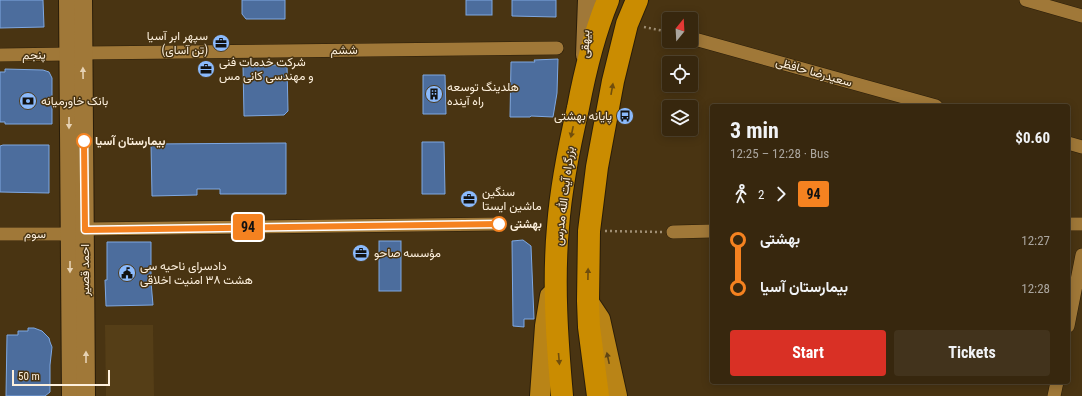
<!DOCTYPE html>
<meta charset="utf-8">
<style>
:root{--surface:#37270e;--page:#42331c;--text:#f1f3f6;--muted:#aaa59e;--line:#51442e;--accent:#d93025}
body{margin:0;font-family:"Roboto Condensed",Vazirmatn,sans-serif;background:var(--page);color:var(--text);height:100vh;display:flex;flex-direction:column;font-size:15px;white-space:nowrap}
*{box-sizing:border-box;margin:0}
p{font-size:13px;color:var(--muted)}
.icon{flex:none;width:22px;height:22px;fill:none;stroke:currentColor;stroke-width:2;stroke-linecap:round;stroke-linejoin:round}
.map{position:relative;flex:1;overflow:hidden}
.side{position:absolute;left:710px;top:104px;width:360px;height:280px;display:flex;flex-direction:column;background:var(--surface);border-radius:4px;box-shadow:0 2px 10px #0003,0 0 0 1px var(--line)}
.side>*{flex:none}
.badge{padding:0 8px;border-radius:3px;font-size:14px;line-height:26px}
.needle{width:26px;rotate:18deg}
.fabs{position:absolute;left:662px;top:12px;display:grid;gap:8px}
.fabs a{display:grid;place-items:center;width:36px;height:36px;border-radius:4px;background:var(--surface);box-shadow:0 2px 10px #0003,0 0 0 1px var(--line);font-size:20px}
.scale{position:absolute;left:12px;bottom:10px;width:98px;box-sizing:border-box;padding-left:4px;border:2px solid #fdf0dd;border-top:0;font-size:11px;line-height:14px;white-space:nowrap;color:#fdf0dd;-webkit-text-stroke:3px #493412;paint-order:stroke}
.map>.badge{position:absolute;translate:-50% -50%;box-shadow:0 0 0 2px #fff}
.legs{display:flex;align-items:center;gap:6px;height:44px;padding:0 20px;font-size:13px}
.legs p{margin-inline-start:auto}
.overview{display:flex;align-items:center;justify-content:space-between;height:68px;padding:0 20px}
h1{font-size:22px;font-weight:700;line-height:30px}
.primary-button{display:flex;gap:8px;margin-top:auto;padding:8px 20px}
.primary-button a{flex:1;height:46px;border-radius:4px;background:var(--accent);color:#fff;font-size:16px;font-weight:700;line-height:46px;text-align:center}
.primary-button a+a{background:var(--page);color:var(--text)}
ul{padding:0 20px;list-style:none}
li{display:flex;align-items:center;gap:14px;height:48px;font-size:15px}
li i{display:grid;place-items:center;width:6px;height:100%;margin:0 5px;background:currentColor}
li i::after{content:'';width:10px;height:10px;margin:-5px;border:3px solid;border-radius:50%;background:var(--surface)}
li p{margin-inline-start:auto}
li:first-child i{background:linear-gradient(#0000 50%,currentColor 0)}
li:last-child i{background:linear-gradient(currentColor 50%,#0000 0)}
.map>svg:first-child{display:block}
</style>
<div class="map">
<svg width="1082" height="396" viewBox="0 0 1082 396">
<rect width="100%" height="100%" fill="#493412"/>
<!-- built -->
<polygon fill="#553e17" points="105,325 153,325 154,396 106,396"/>
<!-- building -->
<g fill="#4c6d9d" stroke="#7fa8e1">
<polygon points="0,0 43,0 44,27 0,28"/>
<polygon points="242,0 285,0 285,19 246,19 242,14"/>
<rect x="466" y="0" width="26" height="15"/>
<polygon points="512,0 556,0 556,17 512,16"/>
<polygon points="558,59 557,93 553,117 531,116 530,117 510,117 511,62 535,62 534,60"/>
<polygon points="243,65 287,65 288,111 284,115 244,116"/>
<polygon points="5,69 43,70 49,72 52,78 52,124 5,124 5,122 0,122 0,72 5,72"/>
<polygon points="423,75 445,75 446,114 423,114"/>
<polygon points="422,142 444,142 445,194 422,194"/>
<polygon points="286,143 286,194 220,194 220,189 197,189 197,195 152,196 151,144"/>
<polygon points="3,145 49,145 49,193 0,192 0,146"/>
<polygon points="523,240 531,246 534,319 524,319 524,327 513,326 512,241"/>
<rect x="379" y="241" width="22" height="50"/>
<polygon points="107,242 151,242 151,282 153,305 106,306 105,280 107,280"/>
<polygon points="28,328 34,328 42,331 49,338 50,342 52,347 50,365 50,392 45,396 6,396 7,335 18,335 18,331 28,331"/>
</g>
<g fill="none" stroke-linecap="round" stroke-linejoin="round">
<!-- street casing -->
<g stroke="#2a1d09" stroke-width="14">
<g id="street">
<polyline points="1026,0 1082,16"/>
<polyline points="691,38 936,106"/>
<polyline points="83,53 557,48"/>
<polyline points="0,55 68,54"/>
<polyline points="1068,143 1082,147"/>
<polyline points="1068,224 1082,224"/>
<polyline points="85,229 499,224"/>
<polyline points="673,232 712,231"/>
<polyline points="0,234 70,234"/>
<polyline points="1068,326 1082,255"/>
<polyline points="1054,396 1057,382"/>
</g>
</g>
<!-- secondary casing -->
<g stroke="#2a1d09" stroke-width="20">
<g id="secondary">
<polyline points="68,0 71,396"/>
<polyline points="83,0 86,396"/>
<polyline points="585,55 587,0"/>
</g>
</g>
<!-- primary casing -->
<g stroke="#2a1d09" stroke-width="22">
<g id="primary">
<polyline points="588,301 600,319 617,396"/>
<polyline points="540,396 545,326 550,296"/>
</g>
</g>
<!-- highway casing -->
<g stroke="#2a1d09" stroke-width="24">
<g id="highway">
<path d="M562 396C557 340 553 283 558 227 561 187 569 147 578 108 585 71 594 34 608 0"/>
<polyline points="598,396 589,327 588,301 589,231 597,167 613,81 627,24 637,0"/>
</g>
</g>
<!-- path -->
<g stroke="#a08f74" stroke-width="2.5" stroke-dasharray="2 3" stroke-linecap="butt">
<polyline points="644,27 669,32"/>
<polyline points="511,225 542,227"/>
<polyline points="605,231 662,232"/>
</g>
<!-- street -->
<use href="#street" stroke="#a07838" stroke-width="13"/>
<!-- secondary -->
<use href="#secondary" stroke="#a07838" stroke-width="18"/>
<!-- primary -->
<use href="#primary" stroke="#b98417" stroke-width="20"/>
<!-- highway -->
<use href="#highway" stroke="#ca8c01" stroke-width="22"/>
</g>
<!-- one-way arrows -->
<defs><path id="oneway-solid" d="M-6-.8H1V-3.2L6.5 0L1 3.2V.8H-6Z"/></defs>
<g fill="#e6d2b4">
<use href="#oneway-solid" transform="translate(83 73) rotate(-91)"/>
<use href="#oneway-solid" transform="translate(69 123) rotate(90)"/>
<use href="#oneway-solid" transform="translate(70 267) rotate(90)"/>
<use href="#oneway-solid" transform="translate(86 357) rotate(-90)"/>
</g>
<g fill="#704e0d">
<use href="#oneway-solid" transform="translate(612 89) rotate(-80)"/>
<use href="#oneway-solid" transform="translate(572 132) rotate(102)"/>
<use href="#oneway-solid" transform="translate(588 274) rotate(-89)"/>
<use href="#oneway-solid" transform="translate(559 359) rotate(85)"/>
</g>
<use fill="#5f4413" href="#oneway-solid" transform="translate(608 358) rotate(-102)"/>
<g fill="none" stroke-linecap="round" stroke-linejoin="round">
<!-- line-1 casing -->
<g stroke="#fff" stroke-width="9">
<polyline id="line-1" points="84,141 85,230 499,224"/>
</g>
<!-- line-1 -->
<use href="#line-1" stroke="#f58220" stroke-width="6"/>
</g>
<!-- icons -->
<defs>
<g id="office-disc" transform="scale(0.9)"><circle r="9.5" fill="#8bbafc" stroke="#493412"/><path d="M-6-3h4V-5.5h4V-3h4V5H-6ZM-1-4.5V-3h2v-1.5ZM-6 0V1H6V0Z" fill="#111"/></g>
<g id="building-disc" transform="scale(0.9)"><circle r="9.5" fill="#8bbafc" stroke="#493412"/><path d="M-4-6H4V6H1V3H-1V6H-4ZM-2.5-4.3h1.7v1.8h-1.7ZM.8-4.3h1.7v1.8H.8ZM-2.5-1h1.7V.8h-1.7ZM.8-1h1.7V.8H.8Z" fill="#111"/></g>
<g id="bank-disc" transform="scale(0.9)"><circle r="9.5" fill="#8bbafc" stroke="#493412"/><path d="M-6-4H6V4H-6ZM0-2.3a2.3 2.3 0 1 0 0 4.6a2.3 2.3 0 1 0 0-4.6Z" fill="#111"/></g>
<g id="bus-disc" transform="scale(0.9)"><circle r="9.5" fill="#8bbafc" stroke="#493412"/><path d="M-5-6H5V4H4V6H2V4H-2V6H-4V4H-5ZM-3.5-4V0h7V-4ZM-3.5 1.2v1.5H-2V1.2ZM2 1.2v1.5H3.5V1.2Z" fill="#111"/></g>
<g id="civic-disc" transform="scale(0.9)"><circle r="9.5" fill="#8bbafc" stroke="#493412"/><path d="M-.6-6.5H3V-4.5H.6V-3L4-1V1h2V6H-6V1h2V-1L-.6-3ZM-1.2 2.5V6h2.4V2.5Z" fill="#111"/></g>
</defs>
<g fill-rule="evenodd">
<use href="#office-disc" x="221" y="43"/>
<use href="#office-disc" x="206" y="69"/>
<use href="#building-disc" x="434" y="94"/>
<use href="#bank-disc" x="28" y="101"/>
<use href="#bus-disc" x="625" y="116"/>
<use href="#office-disc" x="469" y="199"/>
<use href="#office-disc" x="361" y="253"/>
<use href="#civic-disc" x="127" y="273"/>
</g>
<!-- markers -->
<g fill="#fff" stroke="#f58220" stroke-width="2">
<circle cx="84" cy="141" r="7"/>
<circle cx="499" cy="224" r="7"/>
</g>
<g text-anchor="middle" stroke-width="3" stroke-linejoin="round" paint-order="stroke">
<!-- poi labels -->
<g font-size="12" fill="#fdf0dd" stroke="#493412" text-anchor="start">
<text x="208" y="40" text-anchor="end">سپهر ابر آسیا<tspan x="208" dy="14">(تن آسای)</tspan></text>
<text x="219" y="66">شرکت خدمات فنی<tspan x="219" dy="14">و مهندسی کانی مس</tspan></text>
<text x="447" y="91">هلدینگ توسعه<tspan x="447" dy="14">راه آینده</tspan></text>
<text x="41" y="105">بانک خاورمیانه</text>
<text x="612" y="120" text-anchor="end">پایانه بهشتی</text>
<text x="482" y="196">سنگین<tspan x="482" dy="14">ماشین ایستا</tspan></text>
<text x="374" y="257">مؤسسه صاحو</text>
<text x="140" y="270">دادسرای ناحیه سی<tspan x="140" dy="14">هشت ۳۸ امنیت اخلاقی</tspan></text>
</g>
<!-- street labels -->
<g font-size="12" fill="#fdf0dd" stroke="#493412">
<text transform="translate(585 44) rotate(-88)" y="4">بیهقی</text>
<text transform="translate(344 50) rotate(-1)" y="4">ششم</text>
<text transform="translate(34 55) rotate(-1)" y="4">پنجم</text>
<text transform="translate(814 72) rotate(16)" y="4">سعیدرضا حافظی</text>
<text transform="translate(564 196) rotate(-83)" y="4">بزرگراه آیت الله مدرس</text>
<text x="35" y="238">سوم</text>
<text transform="translate(85 270) rotate(-90)" y="4">احمد قصیر</text>
</g>
<!-- stop labels -->
<g font-size="12" font-weight="bold" fill="#fdf0dd" stroke="#493412" text-anchor="start">
<text x="95" y="145">بیمارستان آسیا</text>
<text x="510" y="228">بهشتی</text>
</g>
</g>
</svg>
<div class="fabs">
<a><svg class="needle" viewBox="-14 -14 28 28"><path d="M0-13l5 13h-10z" fill="#e53935"/><path d="M0 13l5-13h-10z" fill="#aaa59e"/></svg></a>
<a><svg class="icon" aria-label="locate" viewBox="0 0 24 24"><circle cx="12" cy="12" r="6"/><path d="M12 2v4M12 18v4M2 12h4M18 12h4"/></svg></a>
<a><svg class="icon" aria-label="layers" viewBox="0 0 24 24"><path d="M12 4l9 5-9 5-9-5zM3 14l9 5 9-5"/></svg></a>
</div>
<div class="scale">50 m</div>
<b class="badge" style="left:248px;top:227px;background:#f58220;color:#111">94</b>
<section class="side">
<div class="overview"><div><h1>3 min</h1><p>12:25 – 12:28 · Bus</p></div><b>$0.60</b></div>
<div class="legs"><svg class="icon" aria-label="walk" viewBox="0 0 24 24"><circle cx="13" cy="4" r="2"/><path d="M13 8l-2 6 4 7M11 14l-3 7M7 12l3-4h3l4 4"/></svg>2<svg class="icon" aria-label="forward" viewBox="0 0 24 24"><path d="M9 5l7 7-7 7"/></svg><b class="badge" style="background:#f58220;color:#111">94</b></div>
<ul>
<li><i style="color:#f58220"></i><b>بهشتی</b><p>12:27</p></li>
<li><i style="color:#f58220"></i><b>بیمارستان آسیا</b><p>12:28</p></li>
</ul>
<div class="primary-button"><a>Start</a><a>Tickets</a></div>
</section>
</div>
